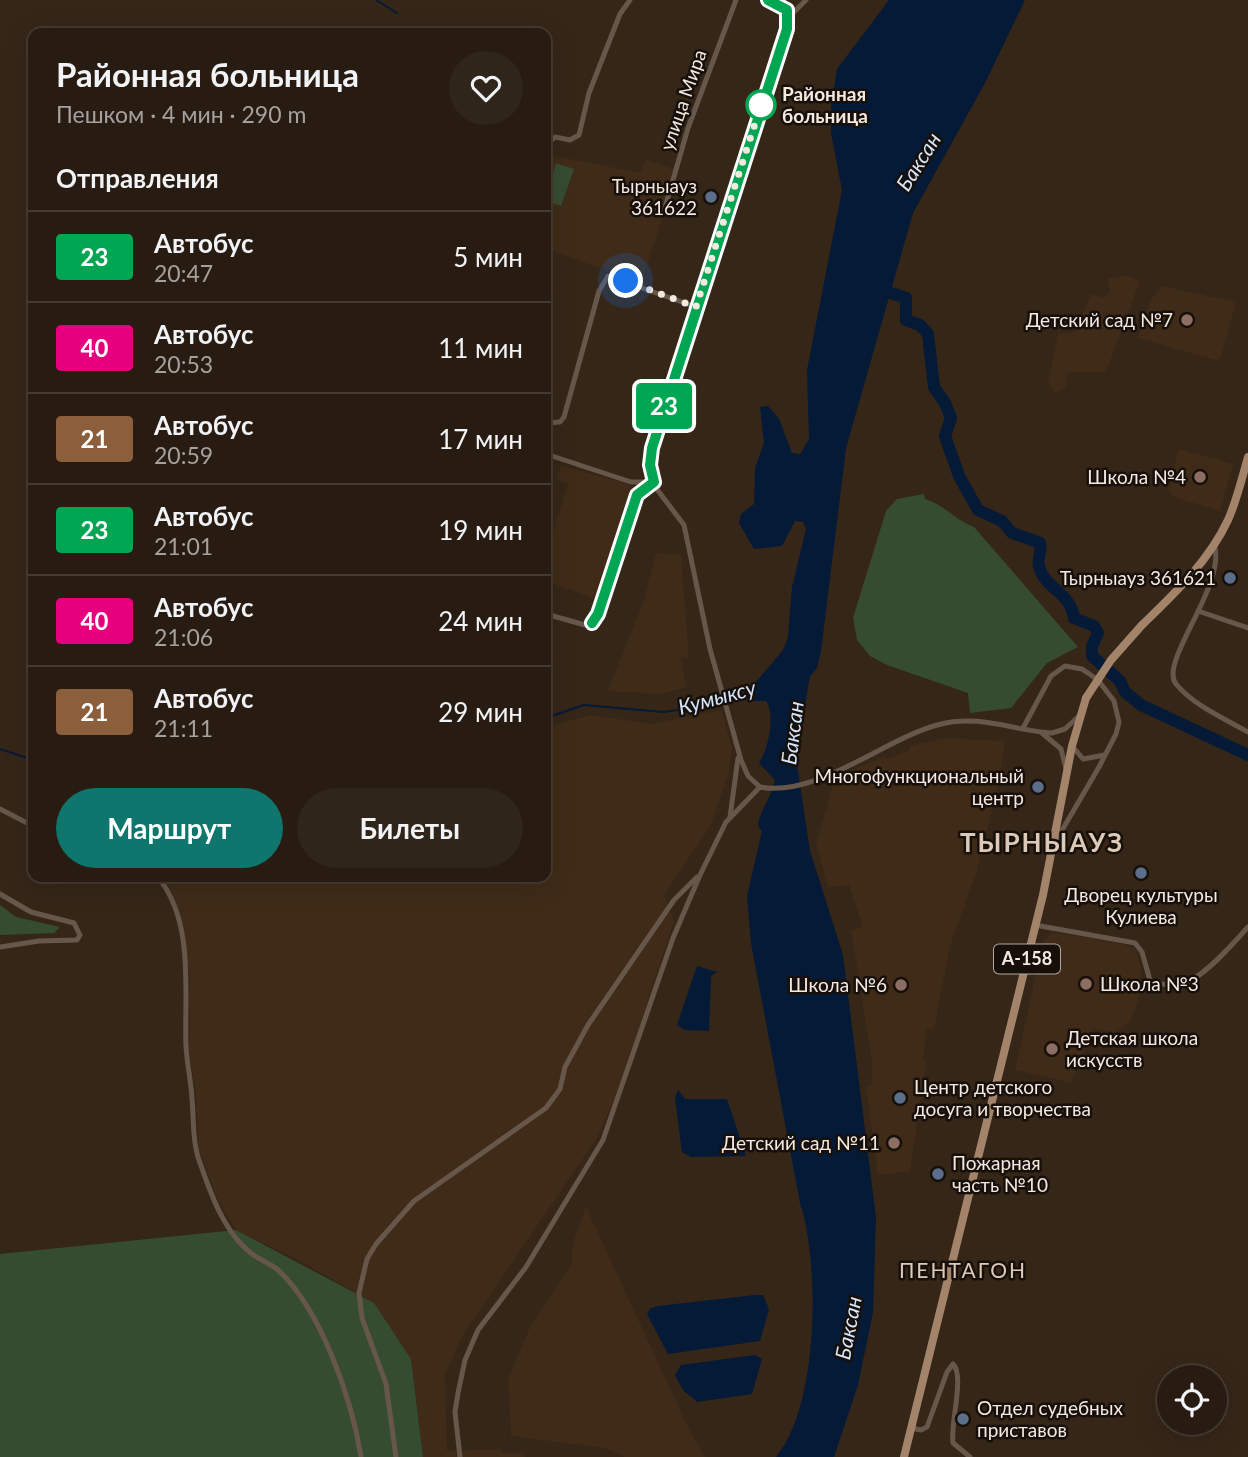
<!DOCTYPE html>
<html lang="ru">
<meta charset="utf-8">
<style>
:root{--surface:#281c12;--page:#30251b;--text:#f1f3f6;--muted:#a5a19f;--line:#443a32;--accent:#0f766e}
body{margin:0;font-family:Lato,sans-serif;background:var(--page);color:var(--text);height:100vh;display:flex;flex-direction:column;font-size:26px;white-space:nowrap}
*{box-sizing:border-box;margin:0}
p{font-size:23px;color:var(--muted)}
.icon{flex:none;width:38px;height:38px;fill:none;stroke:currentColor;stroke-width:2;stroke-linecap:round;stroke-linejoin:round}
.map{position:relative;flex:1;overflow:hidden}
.side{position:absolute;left:28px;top:28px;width:523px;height:854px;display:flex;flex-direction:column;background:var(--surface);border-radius:14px;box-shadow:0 7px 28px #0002,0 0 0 2px var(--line)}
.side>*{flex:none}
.badge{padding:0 14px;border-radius:5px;font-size:24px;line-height:46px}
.controls{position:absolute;left:1157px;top:1365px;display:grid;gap:14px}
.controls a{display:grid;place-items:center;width:70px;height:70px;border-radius:50%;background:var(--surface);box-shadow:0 7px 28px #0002,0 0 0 2px var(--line);font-size:35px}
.you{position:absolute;width:35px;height:35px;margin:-18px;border:5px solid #fff;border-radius:50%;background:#1a73e8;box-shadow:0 0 0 10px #1a73e833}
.map>.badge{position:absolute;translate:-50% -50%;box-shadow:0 0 0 4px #fff}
h2{padding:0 28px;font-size:26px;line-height:63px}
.round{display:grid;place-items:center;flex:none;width:74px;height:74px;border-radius:37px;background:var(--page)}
.head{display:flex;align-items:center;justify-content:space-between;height:119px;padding:0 28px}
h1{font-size:33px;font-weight:700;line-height:52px}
.action{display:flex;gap:14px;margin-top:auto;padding:14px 28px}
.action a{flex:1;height:80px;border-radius:42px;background:var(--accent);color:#fff;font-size:28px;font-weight:700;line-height:80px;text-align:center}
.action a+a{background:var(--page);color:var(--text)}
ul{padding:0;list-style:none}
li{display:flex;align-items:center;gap:21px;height:91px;padding:0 28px;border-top:2px solid var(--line)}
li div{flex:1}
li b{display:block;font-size:26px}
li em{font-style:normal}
li .badge{min-width:77px;font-weight:700;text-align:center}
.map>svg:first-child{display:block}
</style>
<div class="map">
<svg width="1248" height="1457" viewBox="0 0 1248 1457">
<rect width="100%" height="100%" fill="#352618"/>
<!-- built -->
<g fill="#3f2b18">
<polygon points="551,155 640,173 646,160 674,169 659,229 641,282 546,249 546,171"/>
<polygon points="1128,276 1140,281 1106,372 1068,372 1066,387 1056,394 1048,384 1058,334 1075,332 1091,294 1104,298 1110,292 1107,278"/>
<polygon points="1162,286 1236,302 1221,357 1215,360 1138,338 1150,301"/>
<polygon points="1179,449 1233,464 1220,511 1174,497 1168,490"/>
<polygon points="561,466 626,483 633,488 599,600 546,581 546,552 568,484 556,479"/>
<polygon points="656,553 681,555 689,658 681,658 686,687 661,694 608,691 643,603"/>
<polygon points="721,710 732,748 728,775 711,825 664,895 674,921 619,1089 597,1138 463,1335 445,1374 447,1451 501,1449 501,1453 524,1453 525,1457 423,1457 411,1359 374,1303 296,1259 236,1230 217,1199 199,1150 195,1086 189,1051 190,976 179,913 166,877 546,877 546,727 592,715 651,724"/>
<polygon points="944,738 1005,741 1000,777 977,871 951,943 934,1029 927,1028 923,1059 926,1063 910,1171 878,1175 866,1087 872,1085 872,1062 851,930 863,927 849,885 828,887 816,844 835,778 885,756 887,759 909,750 910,746"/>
<polygon points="1052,932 1122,944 1136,950 1141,968 1138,1001 1131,1020 1116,1033 1093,1028 1071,1083 1015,1070 1043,942"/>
<polygon points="586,1207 688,1427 705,1457 625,1457 605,1448 511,1436 508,1380 530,1327 571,1265 573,1243"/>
</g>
<!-- green -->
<g fill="#364c31">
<polygon points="556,163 574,169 561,206 546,201"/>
<path d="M924 494 925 499C945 505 955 520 974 527L1078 647 1047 663 1011 708 970 713 968 693 887 665 870 656 857 640 853 618 886 511 897 499Z"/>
<polygon points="0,905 16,917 60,927 54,933 0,935"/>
<polygon points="236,1230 374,1303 411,1359 423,1457 0,1457 0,1254"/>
</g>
<!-- water -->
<g fill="#041a37">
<path d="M889 0H1025L985 83 913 213 846 448 821 651 817 668 810 676 796 758 810 851 843 955 876 1217 873 1312 858 1385 834 1457H776C819 1407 820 1263 800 1203L751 943 747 896 762 831 758 826C760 808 772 798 775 780L759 763C768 750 776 715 766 701H752L756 682 783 650 788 637 792 587 806 529 803 522 795 521 782 546 754 549 739 523 741 514 754 504 755 468 764 443 760 407 768 406 779 419 792 453 800 454 809 439 807 370 842 190 831 133V107L837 69Z"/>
<polygon points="697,966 717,972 711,976 709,1031 685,1030 677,1025"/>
<polygon points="678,1090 685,1099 727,1099 746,1156 691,1157 682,1152 675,1098"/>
<polygon points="755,1295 763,1295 769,1309 760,1341 668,1354 647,1314 651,1308 658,1306"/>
<polygon points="755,1355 762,1359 752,1394 697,1402 683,1390 675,1375 681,1365"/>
</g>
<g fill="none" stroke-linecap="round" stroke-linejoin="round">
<!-- stream -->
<g stroke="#041a37" stroke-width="2">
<polyline points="376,0 397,13"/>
<polyline points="546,718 584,705 663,712 701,707 742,695 755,687"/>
<polyline points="0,749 33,760"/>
</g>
<!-- river -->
<path stroke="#041a37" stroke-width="12" d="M876 288 906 298V320L920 325 928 334 934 387 945 403 951 418 945 436 959 476 978 510 1002 521 1012 533 1040 543C1042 551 1037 559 1039 566 1044 589 1070 591 1074 618L1094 626 1098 633 1092 646V656L1120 681 1125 692 1141 705 1248 755"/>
<!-- minor -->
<g stroke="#66574a" stroke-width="5">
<path d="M768 0 787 11V29L650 457 656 488 684 525 710 649 741 760 748 776 760 787C818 798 886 737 941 724 979 714 1015 731 1052 733L1065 729 1080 715"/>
<polyline points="789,17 806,0"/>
<polyline points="546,145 555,137 570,140 579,135 589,93 620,14 630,0"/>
<polyline points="664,211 688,128 736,0"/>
<polyline points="546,423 560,422 564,417 599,291 608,276 696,307"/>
<polyline points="546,454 631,482 654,482"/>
<path d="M1214 544C1228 584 1158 662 1176 684 1193 705 1225 719 1248 732"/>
<polyline points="1198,611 1248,628"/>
<polyline points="546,614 585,625 596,621 633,504 637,495 654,482"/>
<polyline points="1023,728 1051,676 1065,666 1082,669 1098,680 1114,701 1119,722 1116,734 1099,767 1054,844"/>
<polyline points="1042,733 1061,749 1066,769"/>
<polyline points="1073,747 1083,759 1105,755"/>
<polyline points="0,809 33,826"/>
<polyline points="730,817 738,758"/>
<path d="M158 877C195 923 184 992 186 1046 187 1064 191 1081 192 1099 194 1118 192 1138 198 1157 209 1189 223 1232 251 1253 259 1260 270 1263 278 1270 321 1309 352 1400 361 1457"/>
<polyline points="0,894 31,912 74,923 80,935 77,940 39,941 0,947"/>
<path d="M1035 925 1135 943 1142 952 1151 984C1160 984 1176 985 1185 983 1205 976 1234 943 1248 927"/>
<path d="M911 1428 921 1430 927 1427 947 1372 953 1364C965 1376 950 1423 953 1443L970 1457"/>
<polyline points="396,1457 386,1384 362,1318 359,1293 367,1259 376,1244 414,1201 546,1108 560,1089 565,1067 588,1025 674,900 697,877"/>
<polyline points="460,1457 455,1412 458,1393 465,1360 478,1330 526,1267 603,1140 673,938 700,875 726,822 760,787"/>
</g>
<!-- primary -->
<g stroke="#a3846a" stroke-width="8">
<path d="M1142 625C1174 594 1209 561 1228 520 1237 500 1242 478 1248 457"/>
<polyline points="904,1457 1043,895 1072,746 1086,698"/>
</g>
<!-- primary-bridge -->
<polyline stroke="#a3846a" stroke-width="8" points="1086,698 1111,660 1142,625"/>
</g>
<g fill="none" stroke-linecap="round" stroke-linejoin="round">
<!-- line casing -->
<g stroke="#fff" stroke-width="16">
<polyline id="line" points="592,623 598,614 637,495 654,482 650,465 652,448 787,29 787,10 768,0"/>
</g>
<!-- line -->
<use href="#line" stroke="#00a651" stroke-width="10"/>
<!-- walk -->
<polyline stroke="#f4e9e0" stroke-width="7" stroke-dasharray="0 12.6" points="626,281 696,307 761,105"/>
</g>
<!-- markers -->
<circle fill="#fff" stroke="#00a651" stroke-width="3.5" cx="761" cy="105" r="14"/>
<g fill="#5c6f8a" stroke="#17100a" stroke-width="2.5">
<circle cx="711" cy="197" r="7"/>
<circle cx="1230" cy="578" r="7"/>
<circle cx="1038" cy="787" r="7"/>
<circle cx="1141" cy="873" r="7"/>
<circle cx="900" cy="1098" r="7"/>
<circle cx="938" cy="1174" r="7"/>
<circle cx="963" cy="1419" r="7"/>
</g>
<g fill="#8d6e63" stroke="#17100a" stroke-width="2.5">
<circle cx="1187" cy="320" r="7"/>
<circle cx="1200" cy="477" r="7"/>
<circle cx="1086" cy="984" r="7"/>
<circle cx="901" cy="985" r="7"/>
<circle cx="1052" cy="1049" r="7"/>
<circle cx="894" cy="1143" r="7"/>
</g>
<g text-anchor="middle" stroke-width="5" stroke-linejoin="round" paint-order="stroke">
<!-- shield labels -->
<rect fill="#17100a" stroke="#b2a8a0" stroke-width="2" x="994" y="944.5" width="66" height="29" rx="5"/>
<g font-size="18" font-weight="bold" fill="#f4e9e0">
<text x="1027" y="965">А-158</text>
</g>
<!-- stop labels -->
<g font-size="19" font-weight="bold" fill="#f4e9e0" stroke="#17100a" text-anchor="start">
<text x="782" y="101">Районная<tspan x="782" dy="22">больница</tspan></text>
</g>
<!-- street labels -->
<g font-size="19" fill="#f4e9e0" stroke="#17100a">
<text transform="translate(683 100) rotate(-71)" y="7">улица Мира</text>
</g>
<!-- poi labels -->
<g font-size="19" fill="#f4e9e0" stroke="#17100a" text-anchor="end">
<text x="697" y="193">Тырныауз<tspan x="697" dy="22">361622</tspan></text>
<text x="1173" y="327">Детский сад №7</text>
<text x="1186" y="484">Школа №4</text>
<text x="1216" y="585">Тырныауз 361621</text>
<text x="1024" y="783">Многофункциональный<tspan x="1024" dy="22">центр</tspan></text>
<text x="1141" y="902" text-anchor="middle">Дворец культуры<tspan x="1141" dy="22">Кулиева</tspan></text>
<text x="1100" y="991" text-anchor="start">Школа №3</text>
<text x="887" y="992">Школа №6</text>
<text x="1066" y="1045" text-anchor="start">Детская школа<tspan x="1066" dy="22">искусств</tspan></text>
<text x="914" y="1094" text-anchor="start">Центр детского<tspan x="914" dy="22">досуга и творчества</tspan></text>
<text x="880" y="1150">Детский сад №11</text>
<text x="952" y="1170" text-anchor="start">Пожарная<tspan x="952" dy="22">часть №10</tspan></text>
<text x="977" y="1415" text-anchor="start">Отдел судебных<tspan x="977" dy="22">приставов</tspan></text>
</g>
<!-- water labels -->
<g font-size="21" font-style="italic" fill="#d5e6fe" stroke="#17100a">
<text transform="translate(919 162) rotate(-58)" y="7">Баксан</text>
<text transform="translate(717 698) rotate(-15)" y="7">Кумыксу</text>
<text transform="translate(793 733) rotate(-83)" y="7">Баксан</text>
<text transform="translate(849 1328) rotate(-79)" y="7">Баксан</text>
</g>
<!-- neighbourhood labels -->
<g font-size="21" letter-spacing="2" fill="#ddc9b8" stroke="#17100a">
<text x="963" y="1278">ПЕНТАГОН</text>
</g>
<!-- district labels -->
<g font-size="26" font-weight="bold" letter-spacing="2" fill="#ddc9b8" stroke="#17100a">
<text x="1042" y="852">ТЫРНЫАУЗ</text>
</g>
</g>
</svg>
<div class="controls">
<a><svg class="icon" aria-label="locate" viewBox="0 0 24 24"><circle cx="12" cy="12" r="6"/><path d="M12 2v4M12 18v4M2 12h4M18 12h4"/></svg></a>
</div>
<div class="you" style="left:626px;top:281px"></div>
<b class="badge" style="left:664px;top:406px;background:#00a651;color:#fff">23</b>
<section class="side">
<div class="head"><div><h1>Районная больница</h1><p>Пешком · 4 мин · 290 m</p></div><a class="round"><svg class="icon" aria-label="heart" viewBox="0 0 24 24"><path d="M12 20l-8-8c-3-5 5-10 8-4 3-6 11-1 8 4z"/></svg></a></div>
<h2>Отправления</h2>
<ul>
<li><span class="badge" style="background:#00a651;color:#fff">23</span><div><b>Автобус</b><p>20:47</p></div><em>5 мин</em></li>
<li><span class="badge" style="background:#e6007e;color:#fff">40</span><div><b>Автобус</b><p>20:53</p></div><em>11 мин</em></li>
<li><span class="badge" style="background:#8b5e3c;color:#fff">21</span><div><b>Автобус</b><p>20:59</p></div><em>17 мин</em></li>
<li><span class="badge" style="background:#00a651;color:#fff">23</span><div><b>Автобус</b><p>21:01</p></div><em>19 мин</em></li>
<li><span class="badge" style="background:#e6007e;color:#fff">40</span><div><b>Автобус</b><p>21:06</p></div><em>24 мин</em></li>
<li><span class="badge" style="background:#8b5e3c;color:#fff">21</span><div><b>Автобус</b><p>21:11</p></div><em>29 мин</em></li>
</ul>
<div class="action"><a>Маршрут</a><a>Билеты</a></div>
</section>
</div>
